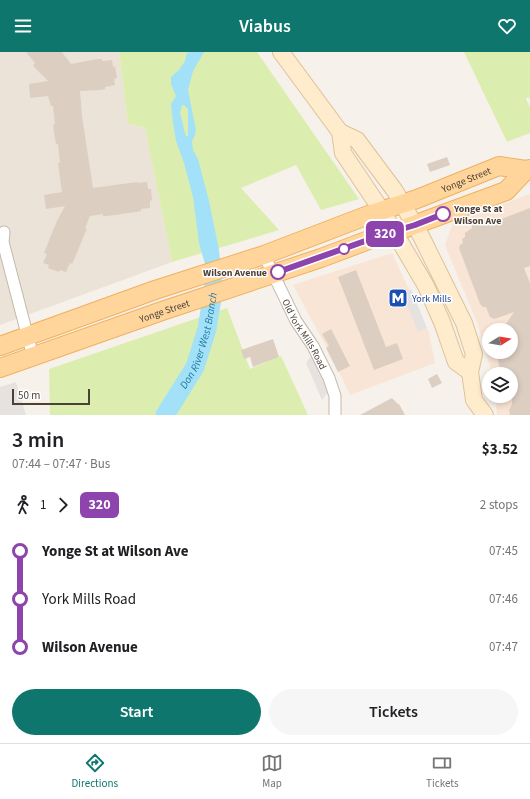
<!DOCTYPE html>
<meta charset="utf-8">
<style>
:root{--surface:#fff;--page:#f6f6f6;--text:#202124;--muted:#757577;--line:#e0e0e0;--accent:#0f766e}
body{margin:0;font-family:"Source Sans 3",sans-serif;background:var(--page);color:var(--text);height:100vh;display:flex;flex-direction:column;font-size:15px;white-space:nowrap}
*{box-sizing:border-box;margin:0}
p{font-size:13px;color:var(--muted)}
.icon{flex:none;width:22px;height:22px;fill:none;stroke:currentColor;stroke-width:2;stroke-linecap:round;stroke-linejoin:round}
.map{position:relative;height:363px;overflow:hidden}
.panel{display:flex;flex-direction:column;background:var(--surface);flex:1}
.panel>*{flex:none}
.badge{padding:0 8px;border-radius:6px;font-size:14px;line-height:26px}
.needle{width:26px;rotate:79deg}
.buttons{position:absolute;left:482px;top:271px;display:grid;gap:8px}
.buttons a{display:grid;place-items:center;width:36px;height:36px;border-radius:50%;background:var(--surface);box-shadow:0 2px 6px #0003;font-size:20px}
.scale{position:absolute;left:12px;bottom:10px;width:78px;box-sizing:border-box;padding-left:4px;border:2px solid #4c4137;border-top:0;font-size:11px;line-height:14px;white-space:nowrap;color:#4c4137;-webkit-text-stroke:3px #fff;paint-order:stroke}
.map>.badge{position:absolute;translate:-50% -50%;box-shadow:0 0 0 2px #fff}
.legs{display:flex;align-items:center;gap:6px;height:44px;padding:0 12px;font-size:13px}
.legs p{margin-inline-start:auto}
.overview{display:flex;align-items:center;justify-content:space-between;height:68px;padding:0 12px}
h1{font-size:22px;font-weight:600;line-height:30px}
.button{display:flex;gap:8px;margin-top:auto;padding:8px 12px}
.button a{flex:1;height:46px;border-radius:24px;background:var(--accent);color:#fff;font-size:16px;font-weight:600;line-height:46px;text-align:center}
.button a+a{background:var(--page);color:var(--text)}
ul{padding:0 12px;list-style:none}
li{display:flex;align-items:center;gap:14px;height:48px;font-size:15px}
li i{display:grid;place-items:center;width:6px;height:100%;margin:0 5px;background:currentColor}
li i::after{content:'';width:10px;height:10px;margin:-5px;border:3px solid;border-radius:50%;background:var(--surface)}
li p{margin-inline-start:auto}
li:first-child i{background:linear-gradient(#0000 50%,currentColor 0)}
li:last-child i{background:linear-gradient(currentColor 50%,#0000 0)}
header{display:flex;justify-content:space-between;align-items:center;height:52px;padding:0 12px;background:var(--accent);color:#fff;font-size:18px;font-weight:600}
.tab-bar{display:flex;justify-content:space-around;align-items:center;height:56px;border-top:1px solid var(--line);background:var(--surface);font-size:11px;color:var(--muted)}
.tab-bar a{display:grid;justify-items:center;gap:2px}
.tab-bar .active{color:var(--accent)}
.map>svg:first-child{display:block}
</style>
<header><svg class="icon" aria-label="menu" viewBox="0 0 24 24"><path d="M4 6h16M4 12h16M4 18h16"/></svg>Viabus<svg class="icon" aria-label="heart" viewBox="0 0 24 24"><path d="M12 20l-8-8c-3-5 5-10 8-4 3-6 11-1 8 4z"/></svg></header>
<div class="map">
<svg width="530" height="363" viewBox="0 0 530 363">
<rect width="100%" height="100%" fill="#f7f1eb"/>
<!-- residential -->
<polygon fill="#ebe3d8" points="0,0 119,0 128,72 145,76 172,210 0,273"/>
<!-- commercial -->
<g fill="#f9e5d5" fill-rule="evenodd">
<path d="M530 142V363H497L495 344H511V322H492L478 273 445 193 453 171ZM489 278H511V300H489Z"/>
<polygon points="392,201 429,281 435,311 350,343 335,311 293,233"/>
</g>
<!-- green -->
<g fill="#dbeeb0">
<polygon points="119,0 257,0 359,147 321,158 296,113 241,136 279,178 172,210 145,76 128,72"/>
<polygon points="464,0 530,0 530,47 528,45 526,47 530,55 530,81 507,90"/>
<polygon points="227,256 250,317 281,304 308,363 50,363 49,317"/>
</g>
<!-- parking -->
<g fill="#e5e2df">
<polygon points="411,237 427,276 418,280 402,241"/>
<polygon points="311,304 328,340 322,348 306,311"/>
<polygon points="16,330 26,363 0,363 0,335"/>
</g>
<!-- water -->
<path fill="#a2e1f8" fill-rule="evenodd" d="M189 0H204L193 19 188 38 196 78 195 83 192 89 193 98 198 107 209 149 219 198 221 219 222 237 209 260 205 240V212L199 191 193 145 184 111 176 89 173 71 171 52 176 44 171 32V25L179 18 185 9 187 1ZM182 53H184L188 57V84H186L185 81 180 61Z"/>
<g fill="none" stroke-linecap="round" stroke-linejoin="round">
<!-- river -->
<path stroke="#a2e1f8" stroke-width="19" id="s1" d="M165 363 195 315 207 277 214 234"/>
</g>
<!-- building -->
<g fill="#ddcec2">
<polygon points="26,0 62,0 71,12 97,7 102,7 102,9 112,8 113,15 115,14 117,26 114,27 115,33 105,35 105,37 100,38 80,39 82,64 93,136 137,130 137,131 147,130 148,137 151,137 152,148 150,149 150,156 141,157 141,159 136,160 107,164 103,164 103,162 90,164 85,176 87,177 85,181 74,208 72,212 70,211 66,220 60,218 59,220 48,216 49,213 43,211 47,202 44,201 46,196 57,169 65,154 46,157 44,143 62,140 58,111 60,111 58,92 56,92 55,87 53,73 55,72 53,54 51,54 48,44 30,46 29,32 48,29 36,17 33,13 35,11"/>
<polygon points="447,105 450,113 430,120 427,112"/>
<polygon points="530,156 530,214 524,216 530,231 530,363 510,363 509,358 512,352 511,322 501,322 496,300 511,300 511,278 502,278 514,260 494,267 490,265 486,255 483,255 480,252 459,196 460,193 463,191 462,187 465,185 465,181 472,176 472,174 474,172 494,165 497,165 499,168"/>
<polygon points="356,218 386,295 397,291 403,307 374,318 338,225"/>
<polygon points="331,277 350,314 338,320 326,296 329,294 322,282"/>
<polygon points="273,287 279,305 253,315 250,305 244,307 241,298"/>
<polygon points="437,322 442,331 432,336 428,327"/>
<polygon points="392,346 398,352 399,352 405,363 360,363"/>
</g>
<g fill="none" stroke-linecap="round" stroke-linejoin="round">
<!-- minor casing -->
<g stroke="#c3b8ac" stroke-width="13">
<g id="minor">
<polyline points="4,180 3,190 33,305"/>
<path id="s2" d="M264 203 296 269 313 294 329 326 335 344V363"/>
</g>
</g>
<!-- secondary casing -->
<g stroke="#dec298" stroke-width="18">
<g id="secondary">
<polyline points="281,0 340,80 343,101 382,159 426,234 442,270 456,310 470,320"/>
<polyline points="340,80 357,88 395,139 421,184 464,271 474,302 470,320 474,348 485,363"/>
</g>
</g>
<!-- primary casing -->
<g stroke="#f0b15f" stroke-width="20">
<g id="primary">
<path id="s3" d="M0 294 155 238 264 203 371 162 417 147 499 114 526 118"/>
<path id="s4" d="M0 316 162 259 321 206 382 183 395 180 506 139 526 118 530 117"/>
</g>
</g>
<!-- minor -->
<use href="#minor" stroke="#fff" stroke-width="11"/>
<!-- secondary -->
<use href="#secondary" stroke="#ffeccc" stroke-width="16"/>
<!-- primary -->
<use href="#primary" stroke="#ffd59b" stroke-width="18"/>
</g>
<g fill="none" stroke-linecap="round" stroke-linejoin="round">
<!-- line-1 casing -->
<g stroke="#fff" stroke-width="9">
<polyline id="line-1" points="278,220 382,183 415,173 443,162"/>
</g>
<!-- line-1 -->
<use href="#line-1" stroke="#8e44ad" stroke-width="6"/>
</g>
<!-- icons -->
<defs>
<g id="metro-square" transform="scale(1)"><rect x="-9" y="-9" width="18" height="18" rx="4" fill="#1a4fb4" stroke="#fff"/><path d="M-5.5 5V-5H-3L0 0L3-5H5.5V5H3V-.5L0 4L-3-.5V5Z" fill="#fff"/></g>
</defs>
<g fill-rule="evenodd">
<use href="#metro-square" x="398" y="246"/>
</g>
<!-- markers -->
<g fill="#fff" stroke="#8e44ad" stroke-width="2">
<circle cx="443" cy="162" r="7"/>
<circle cx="344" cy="197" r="5"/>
<circle cx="278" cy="220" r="7"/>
</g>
<g text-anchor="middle" stroke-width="3" stroke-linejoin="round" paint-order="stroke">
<!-- street labels -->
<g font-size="10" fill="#4c4137" stroke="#fff">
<text dy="4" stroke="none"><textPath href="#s3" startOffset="495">Yonge Street</textPath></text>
<text dy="4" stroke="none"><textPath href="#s4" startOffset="174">Yonge Street</textPath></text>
<text dy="4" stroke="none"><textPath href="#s2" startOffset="89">Old York Mills Road</textPath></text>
</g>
<!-- stop labels -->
<g font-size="10" font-weight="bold" fill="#4c4137" stroke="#fff" text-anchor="start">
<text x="454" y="160">Yonge St at<tspan x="454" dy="12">Wilson Ave</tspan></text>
<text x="267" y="224" text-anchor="end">Wilson Avenue</text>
</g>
<!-- transit labels -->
<g font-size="10" fill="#164399" stroke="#fff" text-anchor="start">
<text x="412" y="250">York Mills</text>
</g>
<!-- water labels -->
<g font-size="11" font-style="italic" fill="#207ba1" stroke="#fff">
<text dy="4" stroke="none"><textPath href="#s1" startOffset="83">Don River West Branch</textPath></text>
</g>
</g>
</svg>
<div class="buttons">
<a><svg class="needle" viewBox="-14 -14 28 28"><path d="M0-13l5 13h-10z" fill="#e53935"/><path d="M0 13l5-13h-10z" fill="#757577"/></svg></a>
<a><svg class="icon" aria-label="layers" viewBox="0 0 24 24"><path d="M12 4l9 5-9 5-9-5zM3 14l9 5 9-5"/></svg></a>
</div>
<div class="scale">50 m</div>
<b class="badge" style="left:385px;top:182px;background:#8e44ad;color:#fff">320</b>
</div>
<section class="panel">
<div class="overview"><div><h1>3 min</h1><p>07:44 – 07:47 · Bus</p></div><b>$3.52</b></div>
<div class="legs"><svg class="icon" aria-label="walk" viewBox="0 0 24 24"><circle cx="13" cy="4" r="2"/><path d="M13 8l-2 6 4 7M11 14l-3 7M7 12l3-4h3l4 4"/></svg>1<svg class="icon" aria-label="forward" viewBox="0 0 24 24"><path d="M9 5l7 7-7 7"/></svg><b class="badge" style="background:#8e44ad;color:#fff">320</b><p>2 stops</p></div>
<ul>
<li><i style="color:#8e44ad"></i><b>Yonge St at Wilson Ave</b><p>07:45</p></li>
<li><i style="color:#8e44ad"></i><span>York Mills Road</span><p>07:46</p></li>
<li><i style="color:#8e44ad"></i><b>Wilson Avenue</b><p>07:47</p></li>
</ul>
<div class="button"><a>Start</a><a>Tickets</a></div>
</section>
<nav class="tab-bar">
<a class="active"><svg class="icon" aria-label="directions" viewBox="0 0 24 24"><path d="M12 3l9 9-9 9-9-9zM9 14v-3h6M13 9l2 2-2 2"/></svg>Directions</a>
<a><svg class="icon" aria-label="map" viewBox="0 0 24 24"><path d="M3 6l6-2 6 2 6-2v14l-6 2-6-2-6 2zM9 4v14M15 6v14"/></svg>Map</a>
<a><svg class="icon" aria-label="tickets" viewBox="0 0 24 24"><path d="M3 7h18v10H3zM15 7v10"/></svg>Tickets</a>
</nav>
